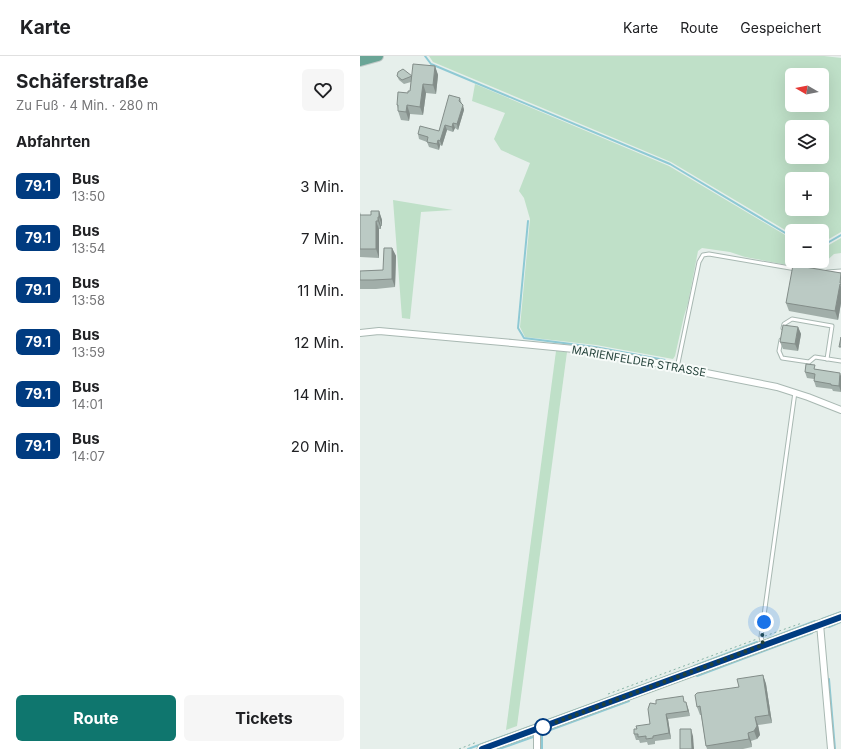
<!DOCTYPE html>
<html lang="de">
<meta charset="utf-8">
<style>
:root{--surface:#fff;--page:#f6f6f6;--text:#202124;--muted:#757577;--line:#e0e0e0;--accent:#0f766e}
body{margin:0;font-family:Inter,sans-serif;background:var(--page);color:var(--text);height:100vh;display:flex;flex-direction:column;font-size:15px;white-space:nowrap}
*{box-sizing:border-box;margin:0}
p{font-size:13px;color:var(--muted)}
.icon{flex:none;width:22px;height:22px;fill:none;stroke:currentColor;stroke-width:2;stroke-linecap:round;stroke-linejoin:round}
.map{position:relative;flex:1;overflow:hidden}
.side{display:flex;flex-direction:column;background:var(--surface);width:360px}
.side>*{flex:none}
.badge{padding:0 8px;border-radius:6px;font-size:14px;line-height:26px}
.needle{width:26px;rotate:279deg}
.tools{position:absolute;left:425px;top:12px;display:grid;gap:8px}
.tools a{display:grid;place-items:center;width:44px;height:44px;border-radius:6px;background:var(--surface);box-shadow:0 4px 16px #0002;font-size:20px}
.you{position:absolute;width:20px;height:20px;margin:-10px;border:3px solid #fff;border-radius:50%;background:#1a73e8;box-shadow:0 0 0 6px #1a73e833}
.map>.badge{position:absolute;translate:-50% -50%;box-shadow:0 0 0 2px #fff}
h2{padding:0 16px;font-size:15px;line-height:36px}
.round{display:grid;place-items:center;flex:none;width:42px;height:42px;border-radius:6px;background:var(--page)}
.head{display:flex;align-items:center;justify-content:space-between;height:68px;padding:0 16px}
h1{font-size:19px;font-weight:700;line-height:30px}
.primary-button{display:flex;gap:8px;margin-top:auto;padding:8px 16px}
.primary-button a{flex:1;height:46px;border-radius:6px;background:var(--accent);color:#fff;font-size:16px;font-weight:700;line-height:46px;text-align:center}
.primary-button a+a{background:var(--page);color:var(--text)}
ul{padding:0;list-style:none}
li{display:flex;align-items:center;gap:12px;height:52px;padding:0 16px}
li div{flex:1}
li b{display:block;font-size:15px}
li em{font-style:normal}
li .badge{min-width:44px;font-weight:700;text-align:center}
header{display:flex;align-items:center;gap:24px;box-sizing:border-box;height:56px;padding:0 20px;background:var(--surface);border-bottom:1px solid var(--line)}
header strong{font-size:19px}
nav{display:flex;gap:22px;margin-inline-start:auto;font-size:14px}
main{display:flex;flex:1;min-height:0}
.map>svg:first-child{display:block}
</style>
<header>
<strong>Karte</strong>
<nav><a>Karte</a><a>Route</a><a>Gespeichert</a></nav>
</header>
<main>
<section class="side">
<div class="head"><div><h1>Schäferstraße</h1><p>Zu Fuß · 4 Min. · 280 m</p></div><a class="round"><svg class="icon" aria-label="heart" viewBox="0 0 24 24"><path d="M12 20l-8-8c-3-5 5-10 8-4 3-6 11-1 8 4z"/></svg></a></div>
<h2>Abfahrten</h2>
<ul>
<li><span class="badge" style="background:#003b80;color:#fff">79.1</span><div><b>Bus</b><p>13:50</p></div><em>3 Min.</em></li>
<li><span class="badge" style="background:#003b80;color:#fff">79.1</span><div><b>Bus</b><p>13:54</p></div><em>7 Min.</em></li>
<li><span class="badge" style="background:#003b80;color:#fff">79.1</span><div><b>Bus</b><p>13:58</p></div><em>11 Min.</em></li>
<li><span class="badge" style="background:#003b80;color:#fff">79.1</span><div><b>Bus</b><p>13:59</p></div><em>12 Min.</em></li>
<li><span class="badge" style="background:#003b80;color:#fff">79.1</span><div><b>Bus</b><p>14:01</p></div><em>14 Min.</em></li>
<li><span class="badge" style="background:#003b80;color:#fff">79.1</span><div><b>Bus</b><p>14:07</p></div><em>20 Min.</em></li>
</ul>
<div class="primary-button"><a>Route</a><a>Tickets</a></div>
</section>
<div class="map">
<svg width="481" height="693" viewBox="0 0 481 693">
<rect width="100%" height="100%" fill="#e6efeb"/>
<!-- green -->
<g fill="#bfe0c8" fill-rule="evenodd">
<path d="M69 0H464L481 2V176L462 187V175H432V178L311 106 73 6ZM432 19H462V49H432ZM432 71H462V101H432ZM432 123H462V153H432Z"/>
<polygon points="115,28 309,110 432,183 432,205 462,205 462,193 481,182 481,197 474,198 461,210 449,213 385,201 370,196 342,192 338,195 328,247 324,260 315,300 313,303 236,289 165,281 160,271 170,163 164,142 159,135 170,107 141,94 134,83 145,57 112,45"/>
<polygon points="33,144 93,154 61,156 50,263 42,262"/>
<polygon points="196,295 207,296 157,670 146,674"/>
</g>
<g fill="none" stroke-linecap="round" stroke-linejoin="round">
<!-- stream -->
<g stroke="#8ec9d4" stroke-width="2">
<polyline points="65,0 71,8 310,108 432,181"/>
<polyline points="168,165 158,272 164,282 235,291 305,304"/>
<polyline points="462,190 481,179"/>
<polyline points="462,563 481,556"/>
<polyline points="469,571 481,566"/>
<polyline points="408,583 455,565"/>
<polyline points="334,610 397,586"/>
<polyline points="337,620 452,577"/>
<polyline points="469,623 475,693"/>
<polyline points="180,667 327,613"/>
<polyline points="108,693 172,670"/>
<polyline points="139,693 173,681"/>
<polyline points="182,693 182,677 269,645"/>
</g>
<!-- service casing -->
<g stroke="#a8b8b2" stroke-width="5">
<g id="service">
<polyline points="467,216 481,215"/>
<polyline points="423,272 424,268 432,263 472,270 467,303"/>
<polyline points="421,284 419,295 422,302 449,306 455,301 481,305"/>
<polyline points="317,312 339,206 343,199 349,198 436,213"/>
<polyline points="403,588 401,581 435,336"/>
</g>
</g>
<!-- minor casing -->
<g stroke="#a8b8b2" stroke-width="8">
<g id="minor">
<polyline points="0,277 19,275 152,287 235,295 417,331 448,341 481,354"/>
<polyline points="460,568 471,693"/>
<polyline points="177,693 177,673"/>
</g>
</g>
<!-- secondary casing -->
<g stroke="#a4bbb3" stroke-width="11">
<polyline id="secondary" points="122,693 481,561"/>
</g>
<!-- primary casing -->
<g stroke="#c2cac8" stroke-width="12">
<polyline id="primary" points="0,5 18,0"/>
</g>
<!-- path -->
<g stroke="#86b3a5" stroke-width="1" stroke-dasharray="2 3" stroke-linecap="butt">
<polyline points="405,580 442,567"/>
<polyline points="248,638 397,583"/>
<polyline points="99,693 117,686"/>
</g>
<!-- service -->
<use href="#service" stroke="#fff" stroke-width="3"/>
<!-- minor -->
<use href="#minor" stroke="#fff" stroke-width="6"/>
<!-- secondary -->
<use href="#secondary" stroke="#fff" stroke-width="9"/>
<!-- primary -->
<use href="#primary" stroke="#6aa596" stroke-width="10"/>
</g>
<!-- wall -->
<g fill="#a1aea9">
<polygon points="75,10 78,19 76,38 66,37 63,59 50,58 49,65 41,64 38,55 38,53 37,49 50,35 51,26 44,28 39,24 37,20 52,20"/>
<polygon points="100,42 104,54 98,74 95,72 93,76 87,74 82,90 80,89 79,94 69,91 67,86 59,83 58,78 79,75"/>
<polygon points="19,155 22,164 22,170 21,170 21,173 19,173 19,202 0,201 0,156 1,159 11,159"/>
<polygon points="32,192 36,200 35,231 16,233 0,233 0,215 23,214"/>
<polygon points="481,217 481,247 478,264 429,255 426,247"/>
<polygon points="438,271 441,278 438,295 423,293 420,286"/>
<polygon points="456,313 481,320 481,336 473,335 472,333 456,331 454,325 454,323 447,322 445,316"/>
<polygon points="403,619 406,628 412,667 398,669 400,679 397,683 391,685 392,691 383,693 347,693 346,690 341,659 340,659 337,651"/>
<polygon points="325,646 328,652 330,660 308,663 311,683 295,685 295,688 288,689 287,686 280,687 279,684 276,684 274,678 277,673 290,668 296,648"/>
</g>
<!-- shaded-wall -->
<g fill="#838d89">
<polygon points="75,10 78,19 76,38 73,29"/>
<polygon points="63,28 66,37 63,59 60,51"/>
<polygon points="47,49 50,58 49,65 46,56"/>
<polygon points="103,49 104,54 98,74 97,68"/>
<polygon points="93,67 95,72 93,76 92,71"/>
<polygon points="85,69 87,74 82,90 80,85"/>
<polygon points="78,84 80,89 79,94 77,88"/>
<polygon points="19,155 22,164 22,170 19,161"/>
<polygon points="18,161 21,170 21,173 18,165"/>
<polygon points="16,165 19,173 19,202 16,193"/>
<polygon points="32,192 36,200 35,231 32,223"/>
<polygon points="480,228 481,231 481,247 478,264 475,255"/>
<polygon points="438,271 441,278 438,295 435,288"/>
<polygon points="480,317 481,320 481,336 479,330"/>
<polygon points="403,619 406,628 412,667 409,659"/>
<polygon points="326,646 328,652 330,660 328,655"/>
<polygon points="306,658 308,663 311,683 309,677"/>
<polygon points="395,661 398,669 400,679 397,683 394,675"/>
<polygon points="331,673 333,680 334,693 332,693"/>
<polygon points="388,677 391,685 392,691 389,683"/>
</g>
<!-- building -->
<g fill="#bbcac4" stroke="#838d89">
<polygon points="53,8 75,10 73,29 63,28 60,51 47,49 46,56 38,55 38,49 37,49 38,36 48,37 48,35 50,35"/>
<polygon points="43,13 52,20 42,24 37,20 38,16"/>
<polygon points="89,39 100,42 99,45 103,49 97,68 93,67 92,71 85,69 80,85 78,84 77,88 67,86 68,81 58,78 60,70 79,75"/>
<polygon points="11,155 19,155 19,161 18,161 18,165 16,165 16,193 0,193 0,159 11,159"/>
<polygon points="24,192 32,192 32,223 13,224 0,224 0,215 23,214"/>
<polygon points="433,209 481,217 480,227 481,227 481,229 480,228 475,255 426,247"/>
<polygon points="423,269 438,271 435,288 420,286"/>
<polygon points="481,281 481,291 479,291"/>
<polygon points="446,308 455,309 454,313 480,317 479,330 471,329 471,328 454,325 455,318 445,316"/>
<polygon points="403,619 409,659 395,661 397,670 394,675 388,677 389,683 346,690 340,650 337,651 335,639 337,637 379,631 377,623"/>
<polygon points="323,640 324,646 326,646 328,655 306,658 309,677 293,680 293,682 286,683 286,680 278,681 278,678 274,678 274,673 277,673 276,670 290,668 288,653 290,647 296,648 296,644"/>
<polygon points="320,673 331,673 332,693 320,693"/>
</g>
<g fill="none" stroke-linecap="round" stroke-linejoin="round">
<!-- line casing -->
<g stroke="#fff" stroke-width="9">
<polyline id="line" points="122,693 481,561"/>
</g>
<!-- line -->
<use href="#line" stroke="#003b80" stroke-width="6"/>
<!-- walk -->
<polyline stroke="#24423a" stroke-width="4" stroke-dasharray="0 7.2" points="183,671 403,589 402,581 404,566"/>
</g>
<!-- markers -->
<circle fill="#fff" stroke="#003b80" stroke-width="2" cx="183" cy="671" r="8"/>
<g text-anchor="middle" stroke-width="4" stroke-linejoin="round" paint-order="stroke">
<!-- street labels -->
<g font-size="11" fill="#24423a" stroke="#f7fbf9">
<text transform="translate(279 305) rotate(10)" y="4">MARIENFELDER STRASSE</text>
</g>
</g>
</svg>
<div class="tools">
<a><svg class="needle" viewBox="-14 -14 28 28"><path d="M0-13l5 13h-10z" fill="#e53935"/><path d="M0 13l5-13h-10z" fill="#757577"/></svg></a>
<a><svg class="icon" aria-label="layers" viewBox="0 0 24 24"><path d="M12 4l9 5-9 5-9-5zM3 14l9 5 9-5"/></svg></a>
<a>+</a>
<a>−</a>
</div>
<div class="you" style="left:404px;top:566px"></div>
</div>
</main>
